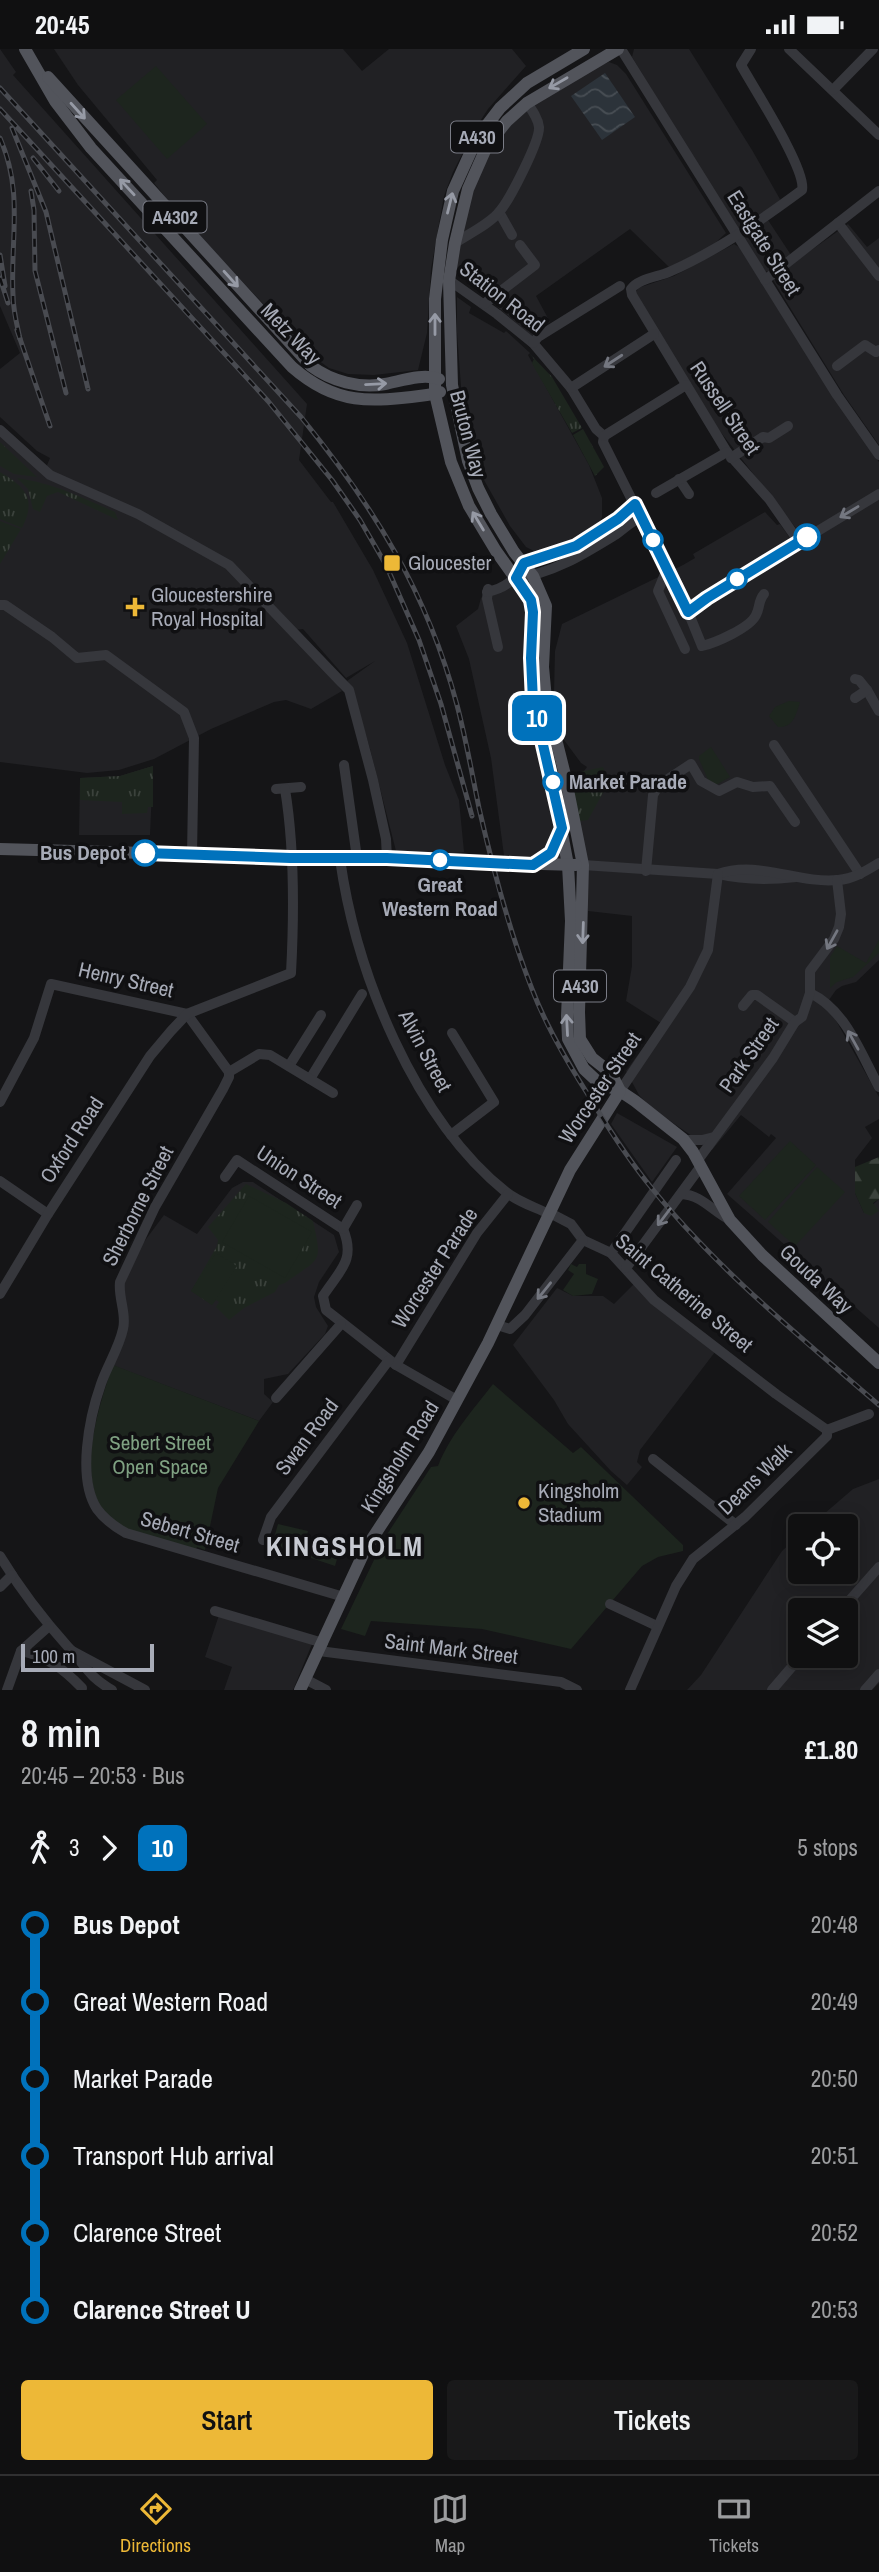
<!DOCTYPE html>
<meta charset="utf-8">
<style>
:root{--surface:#101011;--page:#19191a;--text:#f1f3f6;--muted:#9c9d9f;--line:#303031;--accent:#edb837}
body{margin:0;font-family:"Archivo Narrow",sans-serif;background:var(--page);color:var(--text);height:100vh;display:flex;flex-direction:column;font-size:26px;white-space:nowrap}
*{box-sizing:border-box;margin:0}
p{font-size:23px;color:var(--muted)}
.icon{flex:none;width:38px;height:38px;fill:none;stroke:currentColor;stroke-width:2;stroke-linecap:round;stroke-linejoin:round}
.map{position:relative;height:1641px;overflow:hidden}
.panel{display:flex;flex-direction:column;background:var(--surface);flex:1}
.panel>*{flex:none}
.badge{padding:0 14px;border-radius:10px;font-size:24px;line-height:46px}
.tools{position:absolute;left:788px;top:1465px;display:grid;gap:14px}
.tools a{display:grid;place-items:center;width:70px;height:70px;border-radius:7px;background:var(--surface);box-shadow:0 4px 18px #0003,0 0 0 2px var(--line);font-size:35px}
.scale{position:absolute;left:21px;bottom:18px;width:133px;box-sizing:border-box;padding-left:7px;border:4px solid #a7abb7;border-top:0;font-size:19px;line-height:24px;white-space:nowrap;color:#a7abb7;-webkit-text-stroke:5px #101012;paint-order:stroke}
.map>.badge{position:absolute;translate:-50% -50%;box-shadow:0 0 0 4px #fff}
.legs{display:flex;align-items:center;gap:10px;height:77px;padding:0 21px;font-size:23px}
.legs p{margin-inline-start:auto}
.headline{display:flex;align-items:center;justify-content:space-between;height:119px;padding:0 21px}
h1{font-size:38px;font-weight:600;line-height:52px}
.button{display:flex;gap:14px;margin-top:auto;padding:14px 21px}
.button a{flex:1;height:80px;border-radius:7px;background:var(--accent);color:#111;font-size:28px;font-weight:600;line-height:80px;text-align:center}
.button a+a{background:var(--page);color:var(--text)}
ul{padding:0 21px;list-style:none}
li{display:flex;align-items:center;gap:24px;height:77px;font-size:26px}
li i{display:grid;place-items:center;width:10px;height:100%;margin:0 9px;background:currentColor}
li i::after{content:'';width:18px;height:18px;margin:-9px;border:5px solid;border-radius:50%;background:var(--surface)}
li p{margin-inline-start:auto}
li:first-child i{background:linear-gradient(#0000 50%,currentColor 0)}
li:last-child i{background:linear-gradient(currentColor 50%,#0000 0)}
.status{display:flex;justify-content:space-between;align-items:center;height:49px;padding:0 35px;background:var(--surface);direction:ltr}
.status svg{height:19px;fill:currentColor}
.tab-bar{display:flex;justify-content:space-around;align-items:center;height:98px;border-top:2px solid var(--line);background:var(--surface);font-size:19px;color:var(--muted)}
.tab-bar a{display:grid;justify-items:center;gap:4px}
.tab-bar .selected{color:var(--accent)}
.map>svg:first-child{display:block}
</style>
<div class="status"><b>20:45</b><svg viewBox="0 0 49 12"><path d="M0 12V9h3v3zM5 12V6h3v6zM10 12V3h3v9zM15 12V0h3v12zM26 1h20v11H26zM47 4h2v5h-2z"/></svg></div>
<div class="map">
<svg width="879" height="1641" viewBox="0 0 879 1641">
<defs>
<pattern id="grass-tufts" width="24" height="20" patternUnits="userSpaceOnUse" patternTransform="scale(1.75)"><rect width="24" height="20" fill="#1d251e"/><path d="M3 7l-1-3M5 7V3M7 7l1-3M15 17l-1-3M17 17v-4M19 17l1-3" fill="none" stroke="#3b423c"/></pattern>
<pattern id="forest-firs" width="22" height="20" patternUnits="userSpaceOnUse" patternTransform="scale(1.75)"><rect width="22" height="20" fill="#1d251e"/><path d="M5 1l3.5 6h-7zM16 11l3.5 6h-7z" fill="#3b423c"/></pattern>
<pattern id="water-waves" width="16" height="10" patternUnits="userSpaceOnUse" patternTransform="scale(1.75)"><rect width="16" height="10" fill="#2c333a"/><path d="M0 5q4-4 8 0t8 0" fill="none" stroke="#484e54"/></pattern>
</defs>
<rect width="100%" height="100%" fill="#151517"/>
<!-- built -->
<g fill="#212124" fill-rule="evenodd">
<polygon points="0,0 16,23 13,26 307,355 299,411 331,453 333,453 373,521 407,594 445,716 459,751 464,803 442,805 396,802 370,700 352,639 347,632 375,612 346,629 303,580 294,581 342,642 311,660 286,651 274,653 211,680 154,710 119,721 87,724 0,713 0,381 45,421 50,409 37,402 0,368 0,320 20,304 0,257"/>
<polygon points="54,0 343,0 362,22 389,0 512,0 526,17 488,60 475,80 453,123 444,147 431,220 427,284 418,321 374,326 348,325 329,319 311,306 180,166 154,134 157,131 78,36"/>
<polygon points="634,0 689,0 752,101 781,152 766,168 791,206 769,223 765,222 736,179 632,8"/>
<polygon points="609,13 617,16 626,25 726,184 712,197 669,218 630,180 536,247 550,273 532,287 458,225 456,219 462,178 477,125 500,87 514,71 546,47 596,18"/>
<polygon points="848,175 867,198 879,189 879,396 844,346 773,231 775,227"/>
<polygon points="734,195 739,198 817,322 879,413 879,911 856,933 842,937 836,941 824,958 834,968 879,1048 879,1070 865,1078 872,1089 855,1111 855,1144 864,1164 879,1150 879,1279 727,1145 776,1089 771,1085 769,1088 741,1066 712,1101 650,1058 639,1046 626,1022 661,974 626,952 632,917 632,867 588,862 565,726 584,722 587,718 581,714 564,691 554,643 555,602 562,575 683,516 695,509 693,505 765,463 777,476 780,475 790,489 799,483 719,381 635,247 638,239 674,227"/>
<polygon points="457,248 471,258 469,264 504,284 506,282 530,304 528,306 589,416 602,449 602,468 599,475 579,488 534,502 526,498 510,477 484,431 477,412 462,351 457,284"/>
<polygon points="516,529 526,544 531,609 568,816 505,814 491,709 469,610 456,577 478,560 481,549 487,543"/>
<polygon points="153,717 150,786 79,786 80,729 120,727"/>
<polygon points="617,1064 677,1098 652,1133 611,1075"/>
<polygon points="243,1133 253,1133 334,1186 339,1203 319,1233 314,1248 316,1258 328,1277 325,1285 288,1325 264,1330 264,1345 273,1353 259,1372 109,1315 120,1290 119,1245 129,1213 164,1166 197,1185 232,1139"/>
<polygon points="638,1231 655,1251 718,1299 640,1401 637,1413 642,1418 627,1436 611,1422 568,1375 554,1351 513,1296 557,1239 573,1247 603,1247 614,1255"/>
<path d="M879 1430V1634L872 1641H687L701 1626 782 1502 800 1486V1522H845V1477H810L853 1440ZM800 1561H845V1606H800Z"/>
<polygon points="219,1566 312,1595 293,1641 224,1641 232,1618 205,1608"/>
</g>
<!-- grass -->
<g fill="url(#grass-tufts)">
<polygon points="529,304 552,328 582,379 572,384 535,320 532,314 534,310"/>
<polygon points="583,380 604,418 595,427 573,386"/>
<polygon points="0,393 37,428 14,425 0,417"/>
<path d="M0 423C25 438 37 449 22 479L0 470Z"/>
<path d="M17 429C56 435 80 448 115 463L118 471 58 443 47 447 40 463 33 460 28 440Z"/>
<polygon points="0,472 21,480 0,515"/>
<polygon points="153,717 153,758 148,758 147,764 122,765 122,753 80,751 80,729 120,727"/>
<polygon points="603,718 609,733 588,771 575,773 565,726"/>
<path d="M246 1135 286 1154 313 1172C323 1216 320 1208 285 1234L279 1236 275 1243 244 1259 229 1271 216 1258 219 1253 216 1251 212 1256 191 1242 217 1197 218 1191 208 1178Z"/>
</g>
<!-- forest -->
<polygon fill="url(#forest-firs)" points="879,1108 879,1150 873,1154 879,1162 871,1167 864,1164 855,1144 855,1118"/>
<!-- green -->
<g fill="#1d251e">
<polygon points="156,17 207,75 167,110 116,51"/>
<path d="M789 652 800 653C796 666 793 679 778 678L769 667 775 658Z"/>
<polygon points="711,698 730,728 716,736 709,733 699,710 699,707"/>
<polygon points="879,891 879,904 853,928 837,933 830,939 830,908 837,897 866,914"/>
<polygon points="790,1092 816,1116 765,1171 739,1147"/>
<polygon points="817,1118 845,1143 795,1197 768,1173"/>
<polygon points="249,1147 312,1183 285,1229 222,1193"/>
<polygon points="216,1204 237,1217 212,1256 191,1242"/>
<polygon points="571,1215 577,1218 579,1215 586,1215 586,1225 598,1230 592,1245 573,1247 563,1241 574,1225 568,1221"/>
<path d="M113 1316 259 1372 218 1439 205 1501 197 1498 196 1501C171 1494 142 1489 119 1476 69 1447 98 1358 113 1316Z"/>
<path d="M493 1335 573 1404 581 1398 683 1496V1502L658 1508 642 1517 571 1600 482 1580 371 1572 365 1587 341 1580 384 1490 431 1418 438 1417C450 1386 473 1361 493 1335Z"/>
<polygon points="278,1475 308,1482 306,1490 333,1500 330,1508 337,1510 335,1517 272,1496"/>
</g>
<!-- water -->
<polygon fill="url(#water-waves)" points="605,24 635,68 602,91 571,47"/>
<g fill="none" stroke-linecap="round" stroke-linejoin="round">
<!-- minor -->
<g stroke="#36373c" stroke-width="10">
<polyline points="621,0 837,346 879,406"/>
<path d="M751 0 741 16C753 38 807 121 802 141 760 172 717 202 669 223 657 228 638 230 631 240L632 246 727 403 769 450 799 493"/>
<polyline points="789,0 879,86"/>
<polyline points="833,41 873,0"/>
<polyline points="499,163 512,186"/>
<polyline points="838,174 879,227"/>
<path d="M455 194C468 185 490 175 500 162 510 150 540 92 539 78 538 69 532 61 527 54"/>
<path d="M446 229 497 265 533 294 571 339 596 380 604 387 603 393 689 565 702 597C715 594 750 579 756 566 760 559 758 552 764 545"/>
<polyline points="765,231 879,142"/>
<polyline points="484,255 535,216 520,196"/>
<polyline points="533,294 538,288 620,237"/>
<polyline points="837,317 865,296 876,303 879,301"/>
<polyline points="571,339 654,285"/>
<polyline points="0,381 50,426 138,465 229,516 342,634 349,641 373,731 386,790 387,809"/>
<polyline points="604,387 686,336"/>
<polyline points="731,409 763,388 769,389 788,377"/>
<polyline points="679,430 689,445"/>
<polyline points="656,444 727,403"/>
<polyline points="667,520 658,542 685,600"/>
<path d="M516 529C552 525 584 505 615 486 624 480 631 472 642 468"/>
<polyline points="488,540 487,550 498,598"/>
<path d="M487 543C506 539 515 531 524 514L576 497 618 470 635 455"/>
<polyline points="0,556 5,556 52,588 77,609 106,606 184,663 194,689 192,806"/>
<polyline points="688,563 707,549 879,445"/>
<polyline points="867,641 879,662"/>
<polyline points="855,649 867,641 859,631 855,630"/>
<polyline points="774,696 860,825"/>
<polyline points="344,716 357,809"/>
<polyline points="276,740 301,738"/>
<path d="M340 810C356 924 414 1069 506 1143 518 1153 535 1158 549 1165"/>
<path d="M583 816 718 825C743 831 770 831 796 828"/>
<polyline points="646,822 653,746 659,736 691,715 701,732 719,742 737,733 753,738 770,737 795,773"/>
<path d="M718 825C758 811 798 835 838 831 853 830 866 822 879 814"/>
<path d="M810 944C846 961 861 1005 879 1038"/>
<polyline points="743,957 752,946 757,946 795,973"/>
<polyline points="187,965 229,1023"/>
<polyline points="289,1017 321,966"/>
<polyline points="310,1030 362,945"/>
<polyline points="620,1042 690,938 708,901 718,825"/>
<path d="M333 1044 270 1006 259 1005 229 1023V1028L223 1040 155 1158 120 1233C118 1249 127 1265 123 1280 119 1299 107 1317 101 1335 89 1369 77 1429 97 1460 105 1471 115 1478 126 1484L344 1548"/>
<polyline points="0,1053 34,989 51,935 187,965"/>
<polyline points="451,1086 494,1053 452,984"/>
<polyline points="684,1091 702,1091 714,1088"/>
<polyline points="698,1111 773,1009 795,973 802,968 810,944 810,922 834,890 839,878 841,865 837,831"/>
<path d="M225 1128 237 1111 343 1180C356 1211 340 1221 323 1247L326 1261 396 1316 457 1351"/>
<polyline points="0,1132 48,1165"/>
<path d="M681 1145C702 1146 712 1162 730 1171"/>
<polyline points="550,1164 571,1175 583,1191 611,1204 654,1251 776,1345 827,1381"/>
<polyline points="343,1180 357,1156"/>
<polyline points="611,1204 676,1111"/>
<polyline points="626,1219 701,1117"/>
<path d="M0 1245 48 1165 150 1007 171 982 187 965 291 924C294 868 294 795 285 740"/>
<polyline points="497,1276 510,1280 525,1266 583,1191"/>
<polyline points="396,1316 477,1184 508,1145"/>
<polyline points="276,1349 341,1275"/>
<polyline points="653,1410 736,1476"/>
<polyline points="263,1491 271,1468 389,1311"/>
<path d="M0 1507C20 1540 43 1570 69 1599 86 1617 88 1627 112 1641"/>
<polyline points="0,1538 12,1526"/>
<polyline points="610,1555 657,1577"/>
<polyline points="841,1561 879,1518"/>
<polyline points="215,1562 323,1594"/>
<path d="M21 1602C47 1608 63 1619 82 1639"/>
<polyline points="72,1602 145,1641"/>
<polyline points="319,1602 561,1633 577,1641"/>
<polyline points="305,1630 326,1641"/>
<polyline points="7,1641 21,1602 49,1577"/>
<polyline points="630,1641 676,1537 693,1510 745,1468 827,1387 827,1381 869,1365"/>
<polyline points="772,1641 802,1606"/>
<polyline points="865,1641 879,1625"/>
</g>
<!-- major -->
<g stroke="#52545b" stroke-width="12">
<path d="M25 0 55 52 91 99 292 318C340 360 376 352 435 345L440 343"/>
<polyline points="584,0 527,34 500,59 477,89 453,142 442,191 435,250 435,345 451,413 469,457 496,502 526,544 533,563 531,609 533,651 552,731 568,816 571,872 567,967 568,990 584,1020 599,1034 620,1042 635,1052 683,1090 693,1103 730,1171 762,1206 879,1314"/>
<polyline points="618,0 527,54 507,72 487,97 468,140 455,194 449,232 452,336 468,412 478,439 491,465 514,503 533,527 546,557 543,618 546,650 565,726 583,816 579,963 580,990 592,1009 611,1024 620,1042"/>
<path d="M48 28 311 317C331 332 360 340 385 335 401 332 423 324 439 330"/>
<polyline points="0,800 576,816"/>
<polyline points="533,815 551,804 562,779"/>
<polyline points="300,1641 366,1499 429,1403 488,1294 570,1121 620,1042"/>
</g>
<!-- rail casing -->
<g stroke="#494b51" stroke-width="5">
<g id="rail">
<path d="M0 39 301 368C374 458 427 543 457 656 466 690 472 725 479 759 493 820 509 882 532 940 546 977 566 1011 587 1044 605 1074 624 1104 646 1132 713 1217 798 1286 879 1356"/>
<polyline points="0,60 268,352 332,431 360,471 386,516 419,591 441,655 472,767"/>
<polyline points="12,79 46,163 88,340"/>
<path d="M0 89C24 144 10 191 13 246 13 261 17 276 20 290"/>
<polyline points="33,109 59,142"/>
<polyline points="31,142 34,161 35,222 66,344"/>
<polyline points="0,206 5,237"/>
<polyline points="0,229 8,254"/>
<polyline points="17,281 50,377"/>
</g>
</g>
<!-- rail -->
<use href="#rail" stroke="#101012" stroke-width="2.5" stroke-dasharray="8" stroke-linecap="butt"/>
</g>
<!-- one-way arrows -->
<defs><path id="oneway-shaft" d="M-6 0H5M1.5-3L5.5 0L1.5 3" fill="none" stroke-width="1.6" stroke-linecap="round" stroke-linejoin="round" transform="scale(1.75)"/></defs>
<g stroke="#969aa5">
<use href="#oneway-shaft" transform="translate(558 34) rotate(150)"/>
<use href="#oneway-shaft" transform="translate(78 62) rotate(48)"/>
<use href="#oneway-shaft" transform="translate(127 138) rotate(-133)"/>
<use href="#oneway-shaft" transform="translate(450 154) rotate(-76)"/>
<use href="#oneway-shaft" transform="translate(231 230) rotate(48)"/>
<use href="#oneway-shaft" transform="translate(435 275) rotate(-90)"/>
<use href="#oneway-shaft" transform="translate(376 335) rotate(-3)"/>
<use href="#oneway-shaft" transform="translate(478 472) rotate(-121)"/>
<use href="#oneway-shaft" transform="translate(583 884) rotate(92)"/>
<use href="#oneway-shaft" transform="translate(567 976) rotate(-93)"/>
</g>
<g stroke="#747780">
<use href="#oneway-shaft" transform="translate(613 312) rotate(147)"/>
<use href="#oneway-shaft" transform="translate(849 463) rotate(149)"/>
<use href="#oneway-shaft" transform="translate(832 891) rotate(119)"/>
<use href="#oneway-shaft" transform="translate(853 991) rotate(-119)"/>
<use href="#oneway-shaft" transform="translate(664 1168) rotate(127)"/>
<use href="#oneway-shaft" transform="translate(544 1242) rotate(129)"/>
</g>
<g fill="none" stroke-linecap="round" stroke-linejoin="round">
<!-- line-1 casing -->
<g stroke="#fff" stroke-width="16">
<polyline id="line-1" points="145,804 290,809 387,809 533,816 551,804 562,779 533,652 531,609 533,563 531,551 516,529 524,514 576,497 618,470 635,455 688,563 707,549 807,488"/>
</g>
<!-- line-1 -->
<use href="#line-1" stroke="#0072bc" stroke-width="10"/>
</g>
<!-- markers -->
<g fill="#fff" stroke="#0072bc" stroke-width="3.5">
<circle cx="807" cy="488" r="12"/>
<circle cx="653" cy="491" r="9"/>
<circle cx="737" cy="530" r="9"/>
<circle cx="553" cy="733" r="9"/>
<circle cx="145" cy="804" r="12"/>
<circle cx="440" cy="811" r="9"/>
</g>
<g fill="#edb837" stroke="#101012" stroke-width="2.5">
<rect x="383" y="505" width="18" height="18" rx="3.5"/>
<path d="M131.5 547.5h7v7h7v7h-7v7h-7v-7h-7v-7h7z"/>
<circle cx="524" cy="1454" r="7"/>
</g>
<g text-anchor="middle" stroke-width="7" stroke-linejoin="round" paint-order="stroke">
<!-- shield labels -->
<g fill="#101012" stroke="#7a7c86" stroke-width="2">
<rect x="451" y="72.5" width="52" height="31" rx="5"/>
<rect x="143.5" y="152.5" width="63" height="31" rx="5"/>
<rect x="554" y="921.5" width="52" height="31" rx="5"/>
</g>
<g font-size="19" font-weight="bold" fill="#a7abb7">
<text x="477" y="95">A430</text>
<text x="175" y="175">A4302</text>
<text x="580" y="944">A430</text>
</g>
<!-- street labels -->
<g font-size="21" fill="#a7abb7" stroke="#101012">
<text transform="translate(764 194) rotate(58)" y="7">Eastgate Street</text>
<text transform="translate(502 248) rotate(38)" y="7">Station Road</text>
<text transform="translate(291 285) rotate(46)" y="7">Metz Way</text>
<text transform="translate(725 359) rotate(56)" y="7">Russell Street</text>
<text transform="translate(468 385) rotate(75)" y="7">Bruton Way</text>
<text transform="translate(126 931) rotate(13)" y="7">Henry Street</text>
<text transform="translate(425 1002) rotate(62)" y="7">Alvin Street</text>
<text transform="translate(749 1006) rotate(-55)" y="7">Park Street</text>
<text transform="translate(600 1039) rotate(-56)" y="7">Worcester Street</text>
<text transform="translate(72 1091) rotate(-57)" y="7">Oxford Road</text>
<text transform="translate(299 1128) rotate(33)" y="7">Union Street</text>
<text transform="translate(138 1157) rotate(-63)" y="7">Sherborne Street</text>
<text transform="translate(435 1219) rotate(-57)" y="7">Worcester Parade</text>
<text transform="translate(816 1230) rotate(43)" y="7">Gouda Way</text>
<text transform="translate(684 1244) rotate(40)" y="7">Saint Catherine Street</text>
<text transform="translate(307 1388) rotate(-53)" y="7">Swan Road</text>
<text transform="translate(400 1408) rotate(-58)" y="7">Kingsholm Road</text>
<text transform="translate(755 1430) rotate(-44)" y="7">Deans Walk</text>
<text transform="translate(190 1483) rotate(16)" y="7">Sebert Street</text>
<text transform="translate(451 1600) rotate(7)" y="7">Saint Mark Street</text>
</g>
<!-- poi labels -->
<g font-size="21" fill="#a7abb7" stroke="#101012" text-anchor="start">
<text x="408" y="521">Gloucester</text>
<text x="151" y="553">Gloucestershire<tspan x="151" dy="24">Royal Hospital</tspan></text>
<text x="538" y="1449">Kingsholm<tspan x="538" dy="24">Stadium</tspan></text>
</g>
<!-- stop labels -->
<g font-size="21" font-weight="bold" fill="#a7abb7" stroke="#101012" text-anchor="start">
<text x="569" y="740">Market Parade</text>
<text x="126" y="811" text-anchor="end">Bus Depot</text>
<text x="440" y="843" text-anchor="middle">Great<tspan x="440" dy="24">Western Road</tspan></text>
</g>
<!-- park labels -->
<g font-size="21" fill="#7fa182" stroke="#101012">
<text x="160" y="1401">Sebert Street<tspan x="160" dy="24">Open Space</tspan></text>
</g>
<!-- district labels -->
<g font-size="28" font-weight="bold" letter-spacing="2" fill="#c8cbd3" stroke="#101012">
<text x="345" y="1507">KINGSHOLM</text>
</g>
</g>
</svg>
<div class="tools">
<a><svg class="icon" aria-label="locate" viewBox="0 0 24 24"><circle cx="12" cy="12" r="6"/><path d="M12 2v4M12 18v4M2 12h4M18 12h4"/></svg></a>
<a><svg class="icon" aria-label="layers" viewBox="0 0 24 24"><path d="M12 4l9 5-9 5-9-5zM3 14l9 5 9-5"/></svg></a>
</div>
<div class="scale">100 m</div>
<b class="badge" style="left:537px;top:669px;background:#0072bc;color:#fff">10</b>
</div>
<section class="panel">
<div class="headline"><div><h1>8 min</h1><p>20:45 – 20:53 · Bus</p></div><b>£1.80</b></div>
<div class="legs"><svg class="icon" aria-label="walk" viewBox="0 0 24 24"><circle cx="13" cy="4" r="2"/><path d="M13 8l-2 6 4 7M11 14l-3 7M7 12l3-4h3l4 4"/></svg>3<svg class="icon" aria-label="forward" viewBox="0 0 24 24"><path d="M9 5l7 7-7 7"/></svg><b class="badge" style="background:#0072bc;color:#fff">10</b><p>5 stops</p></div>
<ul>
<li><i style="color:#0072bc"></i><b>Bus Depot</b><p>20:48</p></li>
<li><i style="color:#0072bc"></i><span>Great Western Road</span><p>20:49</p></li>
<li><i style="color:#0072bc"></i><span>Market Parade</span><p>20:50</p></li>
<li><i style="color:#0072bc"></i><span>Transport Hub arrival</span><p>20:51</p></li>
<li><i style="color:#0072bc"></i><span>Clarence Street</span><p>20:52</p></li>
<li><i style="color:#0072bc"></i><b>Clarence Street U</b><p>20:53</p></li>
</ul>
<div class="button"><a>Start</a><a>Tickets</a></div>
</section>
<nav class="tab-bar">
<a class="selected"><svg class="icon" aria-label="directions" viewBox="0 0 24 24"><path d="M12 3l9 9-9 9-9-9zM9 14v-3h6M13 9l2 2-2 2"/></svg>Directions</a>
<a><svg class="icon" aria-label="map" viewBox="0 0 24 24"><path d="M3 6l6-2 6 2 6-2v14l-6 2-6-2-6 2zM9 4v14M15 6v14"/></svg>Map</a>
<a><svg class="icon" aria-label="tickets" viewBox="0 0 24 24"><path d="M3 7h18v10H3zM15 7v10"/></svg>Tickets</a>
</nav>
